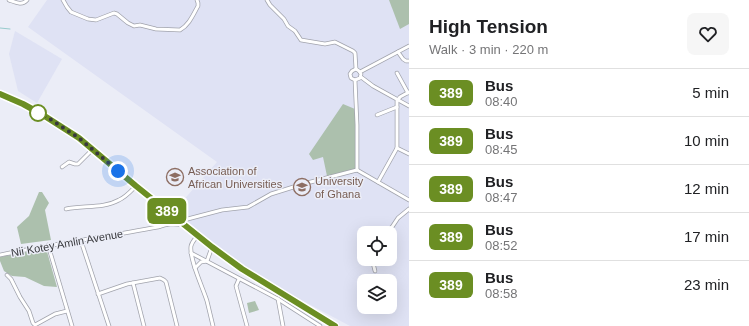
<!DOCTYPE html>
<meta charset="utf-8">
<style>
:root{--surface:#fff;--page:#f6f6f6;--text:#202124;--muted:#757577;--line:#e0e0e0}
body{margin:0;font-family:Arial,sans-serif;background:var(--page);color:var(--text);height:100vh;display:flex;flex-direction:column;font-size:15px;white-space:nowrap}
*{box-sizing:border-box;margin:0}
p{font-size:13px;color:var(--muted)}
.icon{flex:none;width:22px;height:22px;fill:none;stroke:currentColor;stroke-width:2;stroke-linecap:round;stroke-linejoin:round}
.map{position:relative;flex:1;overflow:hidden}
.details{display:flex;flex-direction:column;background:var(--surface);width:340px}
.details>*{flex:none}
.badge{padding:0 8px;border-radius:6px;font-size:14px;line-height:26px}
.fabs{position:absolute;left:357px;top:226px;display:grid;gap:8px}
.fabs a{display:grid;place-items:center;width:40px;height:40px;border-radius:8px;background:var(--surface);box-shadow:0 4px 16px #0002;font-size:20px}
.you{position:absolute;width:20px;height:20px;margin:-10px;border:3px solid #fff;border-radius:50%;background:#1a73e8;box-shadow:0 0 0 6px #1a73e833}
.map>.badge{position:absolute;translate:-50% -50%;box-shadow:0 0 0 2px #fff}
.round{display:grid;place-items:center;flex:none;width:42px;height:42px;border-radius:8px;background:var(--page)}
.overview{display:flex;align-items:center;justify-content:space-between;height:68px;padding:0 20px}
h1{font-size:19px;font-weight:700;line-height:30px}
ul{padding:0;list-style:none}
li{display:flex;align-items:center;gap:12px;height:48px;padding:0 20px;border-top:1px solid var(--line)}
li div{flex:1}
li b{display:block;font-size:15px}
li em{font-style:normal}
li .badge{min-width:44px;font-weight:700;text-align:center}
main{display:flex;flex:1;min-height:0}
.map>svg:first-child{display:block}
</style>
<main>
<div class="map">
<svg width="409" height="326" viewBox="0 0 409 326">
<rect width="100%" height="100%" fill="#ebedf7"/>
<!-- built -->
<g fill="#dfe2f4" fill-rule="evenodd">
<path d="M47 0H409V326H350L260 278 173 212 217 162 28 27ZM364 233H390V259H364ZM364 281H390V307H364Z"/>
<polygon points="15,31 62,59 37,103 18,91 9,54"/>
</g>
<!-- green -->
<g fill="#acc0ad">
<polygon points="389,0 409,0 409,24 400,29"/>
<polygon points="343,104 355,109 356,169 327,176 323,157 313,160 309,154"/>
<polygon points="39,192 42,192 49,203 45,210 51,240 21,244 17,227 29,216"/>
<polygon points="46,248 57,287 44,286 25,277 12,276 4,271 0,261 0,257"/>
<polygon points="255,301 259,310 249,313 247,303"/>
</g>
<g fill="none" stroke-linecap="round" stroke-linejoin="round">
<!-- stream -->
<polyline stroke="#97cbcd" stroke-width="1" points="0,28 10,29"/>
<!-- minor casing -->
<g stroke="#a1a3ac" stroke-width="4.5">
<g id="minor">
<path d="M9 0C15 2 22 6 27 0"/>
<path d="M63 0 67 7 71 12 88 19 96 20 114 13 117 14 128 23 134 26 140 25 156 29 180 30C189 25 193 15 198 6V3L197 0"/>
<polyline points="267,0 270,5 284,19 288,26 295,31 301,40 325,44 335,42 353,51 355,53 356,69 359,71 361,74 360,78 355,80"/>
<polyline points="398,52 403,59 406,61 409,61"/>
<polyline points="356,69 352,71 350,74 351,78 355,80 357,125 357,170"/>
<polyline points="360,72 409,46"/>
<polyline points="397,73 408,93"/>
<polyline points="361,77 373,86 409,106"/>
<polyline points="409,92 400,97 397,101 397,148 409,154"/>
<polyline points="377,115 397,107"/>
<polyline points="62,167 69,162 75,164 78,164 92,150"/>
<polyline points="357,170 409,200"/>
<polyline points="378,182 397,148"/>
<path d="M66 209C83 205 103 209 119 200 126 197 131 191 136 186"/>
<polyline points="180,221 222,210 248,207 271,194 303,184 357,170"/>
<polyline points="160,226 166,220 170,213"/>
<polyline points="385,233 392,227 398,218 409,209"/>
<path d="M197 236C195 239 192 242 191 246 189 259 203 288 207 301 209 309 211 318 213 326"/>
<polyline points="81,241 109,326"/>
<polyline points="48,245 72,326"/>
<polyline points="191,253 278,299 320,326"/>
<path d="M0 255C52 244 105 237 158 227 167 224 173 223 183 225"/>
<polyline points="372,259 375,271"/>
<polyline points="195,268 201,262 207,261 212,247"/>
<polyline points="7,275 11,279 20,297 29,311 33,323 35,325 55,314 67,311"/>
<polyline points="239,279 236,286 247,326"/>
<polyline points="133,283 144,326"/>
<polyline points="98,294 127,284 160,278 164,280 166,282 177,326"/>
<polyline points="278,299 283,326"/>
</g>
</g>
<!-- tertiary casing -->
<g stroke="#a1a3ac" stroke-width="5.5">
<polyline id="tertiary" points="0,94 23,104 50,119 79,138 136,186 212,247 242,269 334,326"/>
</g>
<!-- minor -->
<use href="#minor" stroke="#fff" stroke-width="3"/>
<!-- tertiary -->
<use href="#tertiary" stroke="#fff" stroke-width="4"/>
</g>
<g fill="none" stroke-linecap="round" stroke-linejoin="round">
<!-- line casing -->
<g stroke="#fff" stroke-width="9">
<polyline id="line" points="0,94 23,104 43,115 79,138 136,186 212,247 242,269 335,326"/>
</g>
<!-- line -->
<use href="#line" stroke="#6b8e23" stroke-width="6"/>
<!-- walk -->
<polyline stroke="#38393d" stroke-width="4" stroke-dasharray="0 7.2" points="38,113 50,119 79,138 118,171"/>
</g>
<!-- icons -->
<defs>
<g id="university-ring" transform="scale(0.9)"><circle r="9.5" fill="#ebedf7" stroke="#8d6e63" stroke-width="1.5"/><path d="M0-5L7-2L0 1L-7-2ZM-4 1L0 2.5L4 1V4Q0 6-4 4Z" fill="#8d6e63"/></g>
</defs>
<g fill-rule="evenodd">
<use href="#university-ring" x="175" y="177"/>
<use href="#university-ring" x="302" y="187"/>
</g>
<!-- markers -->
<circle fill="#fff" stroke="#6b8e23" stroke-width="2" cx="38" cy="113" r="8"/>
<g text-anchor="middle" stroke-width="3" stroke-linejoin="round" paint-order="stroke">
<!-- education labels -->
<g font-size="11" fill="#785e54" stroke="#ebedf7" text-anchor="start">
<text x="188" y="175">Association of<tspan x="188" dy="13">African Universities</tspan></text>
<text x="315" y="185">University<tspan x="315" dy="13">of Ghana</tspan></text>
</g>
<!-- street labels -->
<g font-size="11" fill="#38393d" stroke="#ebedf7">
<text transform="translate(67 243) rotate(-10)" y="4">Nii Kotey Amlin Avenue</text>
</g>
</g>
</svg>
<div class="fabs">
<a><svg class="icon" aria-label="locate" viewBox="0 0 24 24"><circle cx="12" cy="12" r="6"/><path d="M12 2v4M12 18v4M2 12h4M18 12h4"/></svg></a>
<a><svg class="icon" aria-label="layers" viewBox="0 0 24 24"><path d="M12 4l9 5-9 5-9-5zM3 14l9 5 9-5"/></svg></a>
</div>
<div class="you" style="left:118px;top:171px"></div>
<b class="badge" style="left:167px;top:211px;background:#6b8e23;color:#fff">389</b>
</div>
<section class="details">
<div class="overview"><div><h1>High Tension</h1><p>Walk · 3 min · 220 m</p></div><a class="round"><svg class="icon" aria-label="heart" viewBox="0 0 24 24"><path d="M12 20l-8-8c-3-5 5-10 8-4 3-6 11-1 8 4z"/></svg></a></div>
<ul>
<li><span class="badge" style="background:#6b8e23;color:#fff">389</span><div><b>Bus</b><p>08:40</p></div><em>5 min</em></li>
<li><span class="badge" style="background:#6b8e23;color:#fff">389</span><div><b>Bus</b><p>08:45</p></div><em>10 min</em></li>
<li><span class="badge" style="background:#6b8e23;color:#fff">389</span><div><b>Bus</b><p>08:47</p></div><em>12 min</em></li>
<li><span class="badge" style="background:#6b8e23;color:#fff">389</span><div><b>Bus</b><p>08:52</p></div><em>17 min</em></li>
<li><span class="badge" style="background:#6b8e23;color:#fff">389</span><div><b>Bus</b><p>08:58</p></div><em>23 min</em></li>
</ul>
</section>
</main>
